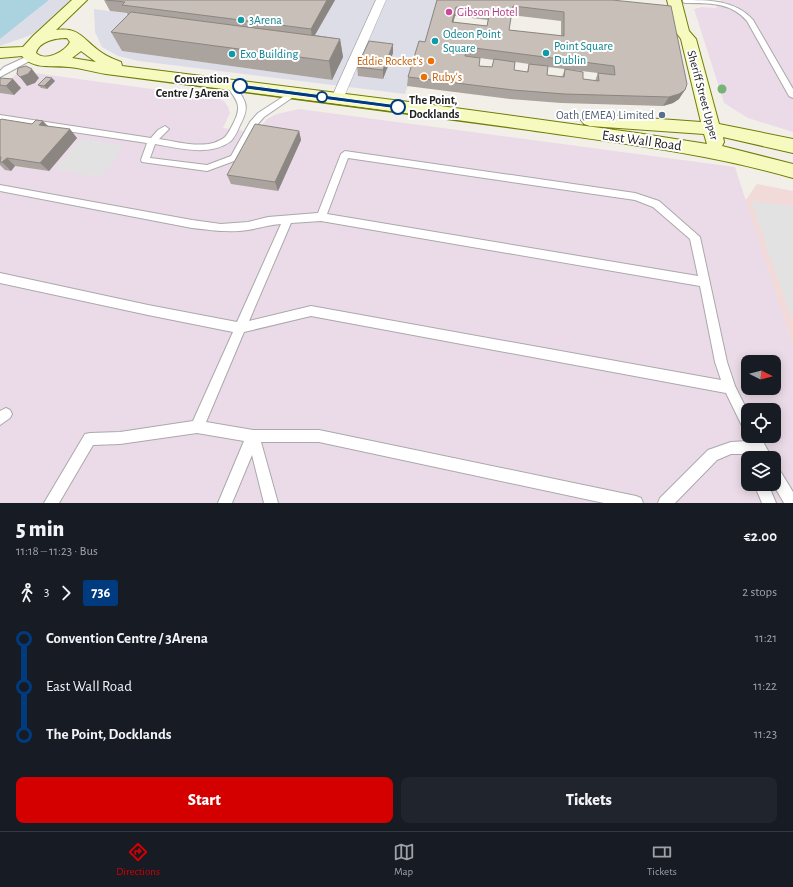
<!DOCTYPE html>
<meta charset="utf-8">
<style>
:root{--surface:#171b24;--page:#20242c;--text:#f1f3f6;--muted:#9ea1a6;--line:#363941;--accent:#d40000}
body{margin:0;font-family:"Alegreya Sans",sans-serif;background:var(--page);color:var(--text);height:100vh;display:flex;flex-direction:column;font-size:15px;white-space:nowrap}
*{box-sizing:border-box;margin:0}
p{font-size:13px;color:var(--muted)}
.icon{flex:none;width:22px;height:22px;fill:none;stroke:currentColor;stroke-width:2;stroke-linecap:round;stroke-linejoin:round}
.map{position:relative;height:503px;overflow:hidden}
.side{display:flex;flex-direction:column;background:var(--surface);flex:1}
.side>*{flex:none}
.badge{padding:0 8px;border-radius:3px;font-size:14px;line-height:26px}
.needle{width:26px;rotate:96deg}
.fabs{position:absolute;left:741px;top:355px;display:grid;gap:8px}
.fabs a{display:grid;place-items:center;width:40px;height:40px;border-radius:8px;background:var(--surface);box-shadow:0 2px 10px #0003;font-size:20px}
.map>.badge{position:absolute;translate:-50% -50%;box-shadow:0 0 0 2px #fff}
.legs{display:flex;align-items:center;gap:6px;height:44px;padding:0 16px;font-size:13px}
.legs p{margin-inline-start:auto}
.head{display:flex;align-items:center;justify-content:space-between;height:68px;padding:0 16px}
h1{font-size:22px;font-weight:800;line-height:30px}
.button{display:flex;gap:8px;margin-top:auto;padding:8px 16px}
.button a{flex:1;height:46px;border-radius:8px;background:var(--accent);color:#fff;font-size:16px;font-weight:800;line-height:46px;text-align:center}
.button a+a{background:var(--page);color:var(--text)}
ul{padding:0 16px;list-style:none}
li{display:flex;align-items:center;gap:14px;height:48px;font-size:15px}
li i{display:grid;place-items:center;width:6px;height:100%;margin:0 5px;background:currentColor}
li i::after{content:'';width:10px;height:10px;margin:-5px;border:3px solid;border-radius:50%;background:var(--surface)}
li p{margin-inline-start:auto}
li:first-child i{background:linear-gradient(#0000 50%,currentColor 0)}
li:last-child i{background:linear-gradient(currentColor 50%,#0000 0)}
.menu{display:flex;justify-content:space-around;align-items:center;height:56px;border-top:1px solid var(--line);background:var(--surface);font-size:11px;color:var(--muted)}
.menu a{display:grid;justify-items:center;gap:2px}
.menu .active{color:var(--accent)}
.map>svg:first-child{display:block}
</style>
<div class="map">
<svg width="793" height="503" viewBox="0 0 793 503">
<rect width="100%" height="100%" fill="#f2efe9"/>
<!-- commercial -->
<polygon fill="#f2dad9" points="757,184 793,191 793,346 745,201"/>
<!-- industrial -->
<g fill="#ebdbe8" fill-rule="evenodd">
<polygon points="721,0 793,0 793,132 748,118 724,103 694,9 702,7 716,8"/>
<path d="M20 71 218 98 224 101 228 107 230 113 223 128 257 133 261 126 267 119 277 114 299 109 735 167 793 346V503H0V89ZM748 362H774V388H748ZM748 410H774V436H748ZM748 458H774V484H748Z"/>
</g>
<!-- parking -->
<g fill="#e2e2e2">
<polygon points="80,139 121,145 121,150 105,172 96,177 55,169"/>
<polygon points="751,201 793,206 793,323"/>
</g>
<!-- plaza -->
<g fill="#dddde8" fill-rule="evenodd">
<polygon points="49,0 74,0 39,31 31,35 0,46 0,39"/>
<path d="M335 0H439L424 51H419L405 94 139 61 118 56 102 47 95 32 94 9 131 14ZM122 51 342 58 332 80Z"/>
</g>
<!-- water -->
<polygon fill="#aad3df" points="0,0 49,0 0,39"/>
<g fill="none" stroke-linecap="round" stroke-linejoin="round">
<!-- service casing -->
<g stroke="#a9a9a9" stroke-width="2">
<g id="service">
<path d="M683 0C708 0 736 0 753 20L793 89V98L789 96 747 21C731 2 708 3 685 3L683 2Z"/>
<polygon points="28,56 31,56 35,58 0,77 0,71 4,67"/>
<path d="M227 83H233C245 100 251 105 240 125 238 130 235 137 231 141 210 157 179 148 155 144L150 158 207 165 231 156 250 122 258 113 292 91H295L299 93 264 117 256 126 237 160 207 171 142 162 141 160 147 143 0 121V115L151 138 158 130 165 126 169 129 159 139C179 142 208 151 225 137 228 134 231 128 233 124 243 105 237 101 226 85Z"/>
<path d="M345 151 635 193 659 201 700 237 727 362 735 386 748 412V432L744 430 726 393 311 316 244 332 206 422 253 430H319L636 496 641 498 643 503H604L319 442H261L278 503H264L252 455 232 503H218L244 441 197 433 120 444 93 445 59 503H44L85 434 90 433 120 432 193 421 233 332 148 315 0 283V273L148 305 237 322 281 224C269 225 259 228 248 230 229 233 211 230 192 228L0 191V185L192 220 221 224 248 222 268 217 318 213 341 154ZM348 158 635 200 653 207 690 239 698 276 327 214ZM321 221 700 286 715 362 721 380 311 306 249 321 291 223Z"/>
<polygon points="6,408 10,410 12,414 10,418 0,425 0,411"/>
<polygon points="748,433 748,436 760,436 772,458 758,458 756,454 731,454 717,460 675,503 658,503 660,498 708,450 731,442 749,441 747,436"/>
<polygon points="774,467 779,469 793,492 793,503 784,503 773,484 774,484"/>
<polygon points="754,484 768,484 776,503 762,503"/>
</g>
</g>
<!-- pedestrian casing -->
<g stroke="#a9a9a9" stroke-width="1">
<polygon id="pedestrian" points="376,0 386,0 343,99 341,102 333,102 331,99"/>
</g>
<!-- secondary casing -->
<g stroke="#707d05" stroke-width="2">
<path id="secondary" d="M72 0H87L56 30C79 27 82 38 98 50 104 55 113 59 121 62L122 66 433 105 637 133 707 144 704 134 590 126 584 124 581 120 584 116 590 114 701 122 681 39 675 31 667 0H681L689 31 696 39 719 124 793 139V153L723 137 724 142 722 146 793 164V178C706 153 618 143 529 130 388 110 247 92 106 74 94 72 81 68 69 67 53 65 33 70 22 56L0 58V48L23 47 33 36ZM67 38 70 42C65 52 45 62 36 53 39 41 56 38 67 38ZM81 51 96 62 72 58Z"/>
</g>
<!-- service -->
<use href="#service" fill="#fff" fill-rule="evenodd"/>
<!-- pedestrian -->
<use href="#pedestrian" fill="#fff" fill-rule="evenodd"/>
<!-- secondary -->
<use href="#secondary" fill="#f7fabf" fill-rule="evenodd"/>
</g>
<!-- trees -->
<circle fill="#74b475" cx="722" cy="89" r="4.5"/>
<!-- wall -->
<g fill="#aba49e" fill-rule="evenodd">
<polygon points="104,0 335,0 315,35 340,39 343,57 332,80 122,51 111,32 128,16 127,13 110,11"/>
<path d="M437 0H612L679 99 673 103 663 106 561 103 510 99 407 86 408 77 425 42ZM511 15 561 21V36L509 30ZM455 16 488 20 487 26 453 22ZM466 56 494 60 492 67 479 66ZM515 62 529 64 527 72 514 70ZM548 67 598 73 595 81 583 79 565 69 562 77 547 75Z"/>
<polygon points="393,53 383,79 358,76 357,67"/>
<polygon points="0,78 21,88 14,95 0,93"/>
<polygon points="55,81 47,89 41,88 38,85"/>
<polygon points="0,120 48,126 77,138 49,171 15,166 11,171 5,170 0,165"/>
<polygon points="299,131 301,140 278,191 231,184 227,175"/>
</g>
<!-- shaded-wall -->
<g fill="#8b8681">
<polygon points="327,0 335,0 312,40 311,29"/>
<polygon points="456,7 455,16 451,31 452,22"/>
<polygon points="340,39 343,57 332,80 329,61"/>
<polygon points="393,44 393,53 383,79 383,70"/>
<polygon points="32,69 39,78 35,83 27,86 20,77"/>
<polygon points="52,78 55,81 47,89 44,86"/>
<polygon points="13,79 21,88 14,95 6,86"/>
<polygon points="685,90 679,99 673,103 663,106 669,97"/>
<polygon points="43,121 51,129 39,125"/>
<polygon points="70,129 77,138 49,171 40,163"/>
<polygon points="299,131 301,140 278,191 275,182"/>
<polygon points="7,158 15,166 11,171 2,162"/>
</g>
<!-- building -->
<g fill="#c7bfb8" stroke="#8b8681" fill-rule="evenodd">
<polygon points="106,0 327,0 311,29 122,5 125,2"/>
<path d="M437 0H612L671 6 687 84 685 90 679 94 669 97 564 94 513 90 408 77 419 41 425 42ZM513 6 564 12V36L509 30ZM456 7 490 11 487 26 452 22ZM467 47 614 66 615 75 598 73 599 81 583 79V72L565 69 564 77 547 75 548 66 529 64 528 72 514 70 515 62 494 59 492 67 479 66 480 58 465 56Z"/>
<polygon points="131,12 340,39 329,61 111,32"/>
<polygon points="369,41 393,44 383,70 357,67"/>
<polygon points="26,66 32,69 28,74 20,77 17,74 18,68"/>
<polygon points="46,77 52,78 44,86 38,85"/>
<polygon points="0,78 13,79 6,86 0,85"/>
<polygon points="1,119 32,124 36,120 43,121 39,125 70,129 40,163 7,158 2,162 0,162 1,157 0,157 0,120"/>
<polygon points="255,124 299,131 275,182 227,175"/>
</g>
<!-- line-1 -->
<polygon fill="#003b80" stroke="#fff" points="240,84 398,105 401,107 398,109 238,88 237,86"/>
<!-- markers -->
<circle fill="#d1479c" stroke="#fff" stroke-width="1.5" cx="449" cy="12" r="4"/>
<g fill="#0f9aa8" stroke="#fff" stroke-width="1.5">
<circle cx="241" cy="20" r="4"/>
<circle cx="435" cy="41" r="4"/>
<circle cx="546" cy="53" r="4"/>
<circle cx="232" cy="54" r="4"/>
</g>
<g fill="#e8710a" stroke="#fff" stroke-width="1.5">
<circle cx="431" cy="61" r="4"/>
<circle cx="424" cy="77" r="4"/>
</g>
<g fill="#fff" stroke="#003b80" stroke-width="2">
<circle cx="240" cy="86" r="7"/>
<circle cx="322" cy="97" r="5"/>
<circle cx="398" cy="107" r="7"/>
</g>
<circle fill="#5c6f8a" stroke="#fff" stroke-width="1.5" cx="662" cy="115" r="4"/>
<g text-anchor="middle" stroke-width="4" stroke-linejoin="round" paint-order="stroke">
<!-- far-hotel labels -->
<g font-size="12" fill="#b23c85" stroke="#fff" text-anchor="start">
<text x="457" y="16">Gibson Hotel</text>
</g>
<!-- far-culture labels -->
<g font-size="12" fill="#0d838f" stroke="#fff" text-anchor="start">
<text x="249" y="24">3Arena</text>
<text x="443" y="38">Odeon Point<tspan x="443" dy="14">Square</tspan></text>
<text x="554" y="50">Point Square<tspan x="554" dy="14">Dublin</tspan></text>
<text x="240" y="58">Exo Building</text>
</g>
<!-- far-food labels -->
<g font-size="12" fill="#c56008" stroke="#fff" text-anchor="end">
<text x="423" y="65">Eddie Rocket's</text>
<text x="432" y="81" text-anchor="start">Ruby's</text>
</g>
<!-- far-stop labels -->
<g font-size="12" font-weight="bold" fill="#222" stroke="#fff" text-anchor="end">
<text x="229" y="83">Convention<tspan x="229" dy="14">Centre / 3Arena</tspan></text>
<text x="409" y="104" text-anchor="start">The Point,<tspan x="409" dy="14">Docklands</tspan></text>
</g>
<!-- far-street labels -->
<g font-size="12" fill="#222" stroke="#fff">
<text transform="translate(703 95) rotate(75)" y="4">Sheriff Street Upper</text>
</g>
<!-- far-service labels -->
<g font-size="12" fill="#4e5e75" stroke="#fff" text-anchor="end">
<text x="654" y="119">Oath (EMEA) Limited</text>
</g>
<!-- street labels -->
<g font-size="14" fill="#222" stroke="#fff">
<text transform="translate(642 140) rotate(8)" y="5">East Wall Road</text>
</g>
</g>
</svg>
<div class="fabs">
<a><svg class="needle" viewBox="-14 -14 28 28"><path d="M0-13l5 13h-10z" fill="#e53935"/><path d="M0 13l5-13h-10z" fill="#9ea1a6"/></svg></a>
<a><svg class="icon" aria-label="locate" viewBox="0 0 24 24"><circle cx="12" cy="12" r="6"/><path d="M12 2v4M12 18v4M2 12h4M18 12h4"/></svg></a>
<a><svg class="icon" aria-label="layers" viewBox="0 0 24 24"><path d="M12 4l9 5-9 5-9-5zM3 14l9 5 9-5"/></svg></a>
</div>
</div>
<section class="side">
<div class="head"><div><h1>5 min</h1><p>11:18 – 11:23 · Bus</p></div><b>€2.00</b></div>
<div class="legs"><svg class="icon" aria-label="walk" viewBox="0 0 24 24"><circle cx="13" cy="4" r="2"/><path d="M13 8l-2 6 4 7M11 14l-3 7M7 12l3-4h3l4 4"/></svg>3<svg class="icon" aria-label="forward" viewBox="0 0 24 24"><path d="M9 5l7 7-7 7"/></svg><b class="badge" style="background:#003b80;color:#fff">736</b><p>2 stops</p></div>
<ul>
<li><i style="color:#003b80"></i><b>Convention Centre / 3Arena</b><p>11:21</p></li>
<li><i style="color:#003b80"></i><span>East Wall Road</span><p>11:22</p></li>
<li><i style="color:#003b80"></i><b>The Point, Docklands</b><p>11:23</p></li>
</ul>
<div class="button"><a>Start</a><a>Tickets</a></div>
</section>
<nav class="menu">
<a class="active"><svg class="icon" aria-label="directions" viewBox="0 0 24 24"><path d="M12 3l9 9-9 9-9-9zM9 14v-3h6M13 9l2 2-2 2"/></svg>Directions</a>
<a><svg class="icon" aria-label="map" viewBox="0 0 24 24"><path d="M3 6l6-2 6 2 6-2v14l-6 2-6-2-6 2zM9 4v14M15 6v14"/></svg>Map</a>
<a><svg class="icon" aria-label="tickets" viewBox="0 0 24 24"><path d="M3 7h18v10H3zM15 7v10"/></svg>Tickets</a>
</nav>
